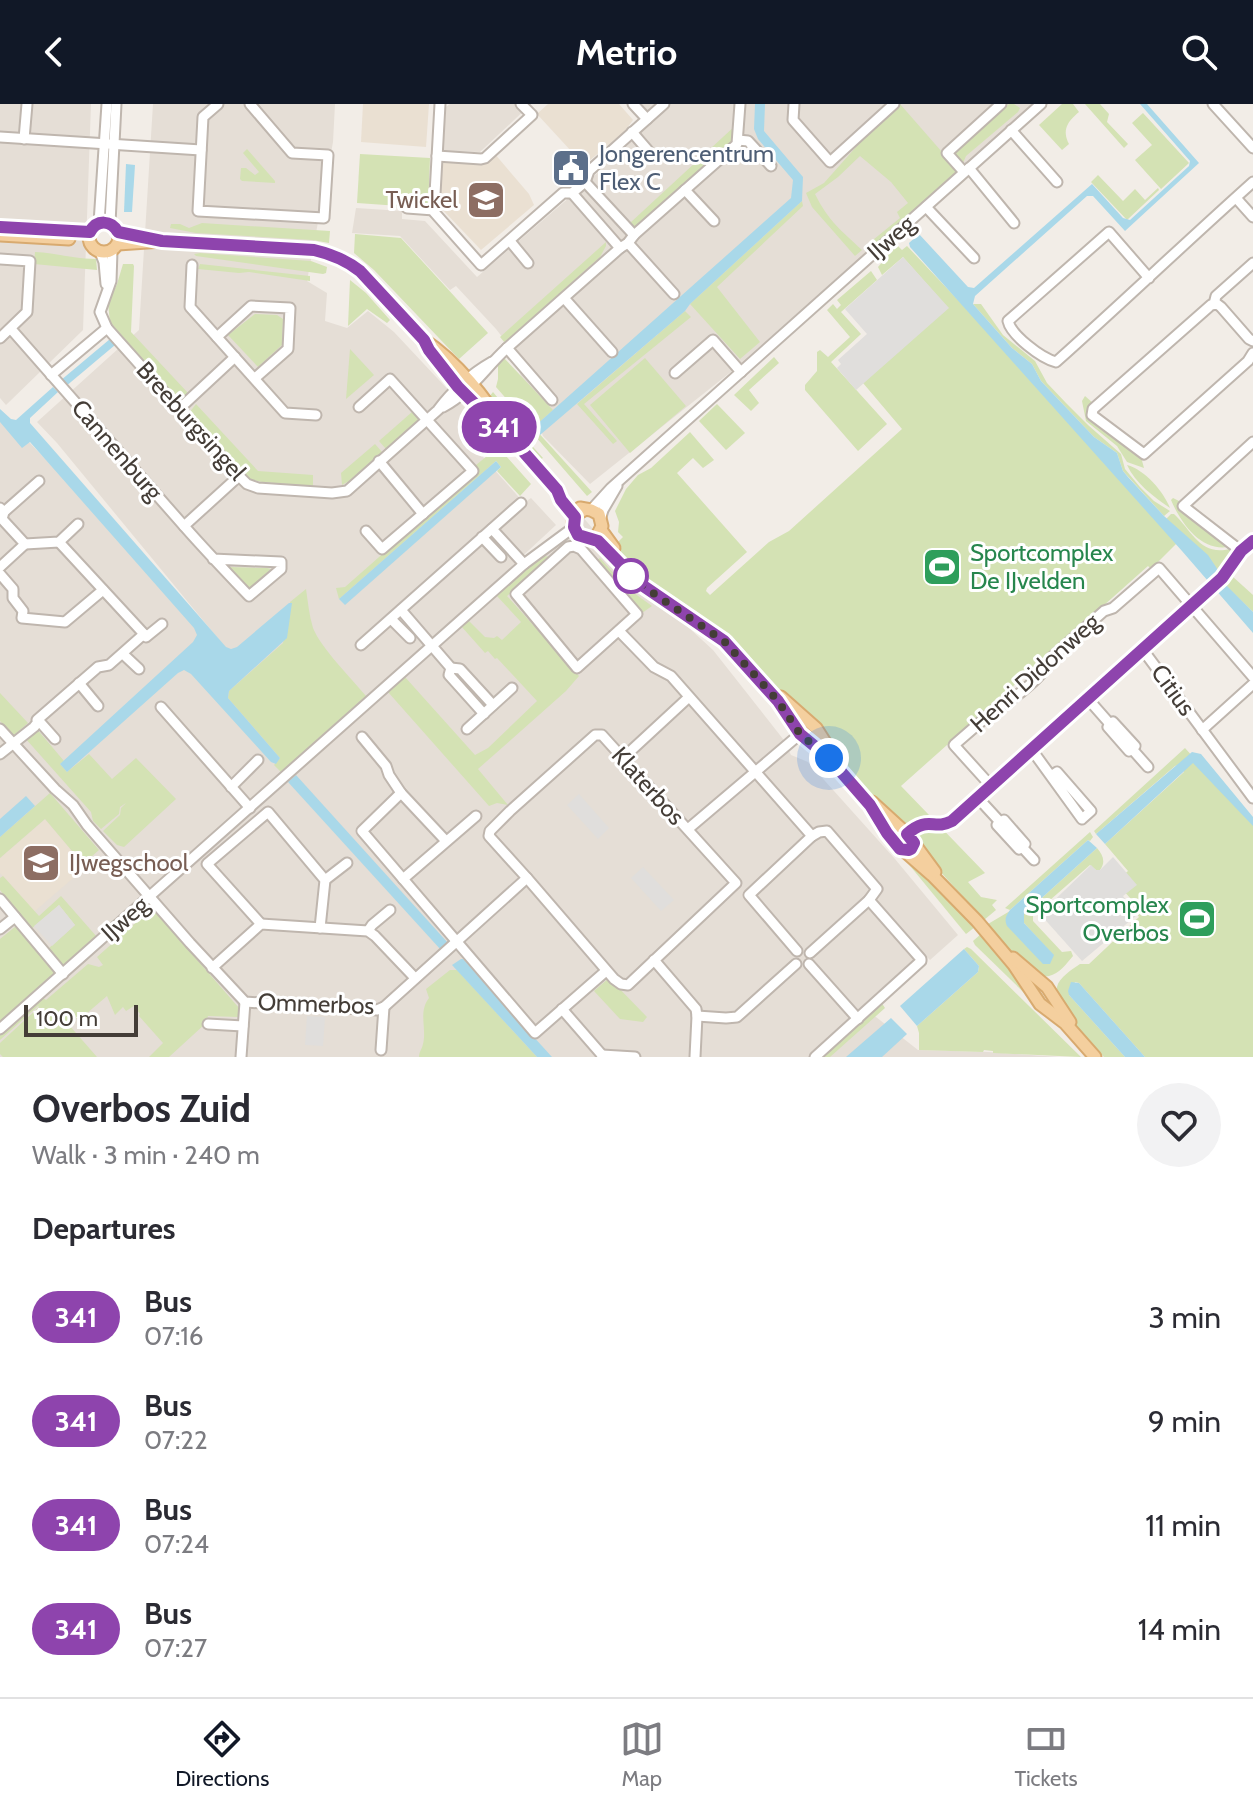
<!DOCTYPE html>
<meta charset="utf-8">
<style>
:root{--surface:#fff;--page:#f2f2f3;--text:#2b2b33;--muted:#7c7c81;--line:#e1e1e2;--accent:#111827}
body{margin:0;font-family:Cabin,sans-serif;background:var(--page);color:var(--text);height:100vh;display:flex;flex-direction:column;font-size:30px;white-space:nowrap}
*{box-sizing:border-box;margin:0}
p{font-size:26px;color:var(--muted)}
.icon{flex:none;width:44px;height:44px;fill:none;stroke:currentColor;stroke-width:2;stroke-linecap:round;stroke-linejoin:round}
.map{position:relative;height:953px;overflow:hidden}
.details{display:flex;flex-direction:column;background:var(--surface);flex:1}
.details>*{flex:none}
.badge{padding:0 16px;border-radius:26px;font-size:28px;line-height:52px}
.scale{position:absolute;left:24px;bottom:20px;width:114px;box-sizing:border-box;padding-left:8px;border:4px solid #443d37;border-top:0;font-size:22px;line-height:28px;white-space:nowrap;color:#443d37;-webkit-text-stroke:6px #fff;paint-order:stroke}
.you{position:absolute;width:40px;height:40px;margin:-20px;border:6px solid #fff;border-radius:50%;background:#1a73e8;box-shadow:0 0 0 12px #1a73e833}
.map>.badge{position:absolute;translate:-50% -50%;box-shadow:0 0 0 4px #fff}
h2{padding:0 32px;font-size:30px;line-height:72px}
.round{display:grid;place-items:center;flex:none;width:84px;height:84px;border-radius:42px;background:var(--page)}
.summary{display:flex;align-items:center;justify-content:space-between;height:136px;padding:0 32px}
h1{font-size:38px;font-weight:800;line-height:60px}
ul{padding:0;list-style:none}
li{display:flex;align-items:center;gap:24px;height:104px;padding:0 32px}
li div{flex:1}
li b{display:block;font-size:30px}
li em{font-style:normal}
li .badge{min-width:88px;font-weight:700;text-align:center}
header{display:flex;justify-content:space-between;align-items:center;height:104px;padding:0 32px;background:var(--accent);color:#fff;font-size:36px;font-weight:800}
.tabs{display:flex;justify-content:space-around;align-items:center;height:112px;border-top:2px solid var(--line);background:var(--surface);font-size:22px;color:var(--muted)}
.tabs a{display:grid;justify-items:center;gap:4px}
.tabs .active{color:var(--accent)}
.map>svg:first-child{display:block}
</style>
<header><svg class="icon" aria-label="back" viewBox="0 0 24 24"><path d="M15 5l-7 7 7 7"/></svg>Metrio<svg class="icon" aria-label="search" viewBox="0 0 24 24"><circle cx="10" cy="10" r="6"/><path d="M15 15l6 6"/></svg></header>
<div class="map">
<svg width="1253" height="953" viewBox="0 0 1253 953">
<rect width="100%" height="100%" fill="#f2ede7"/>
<!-- residential -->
<g fill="#e5ded6">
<polygon points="0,0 91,0 83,226 6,301 0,294"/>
<polygon points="153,0 335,0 333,38 307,177 327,189 325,217 347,224 368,207 394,228 497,338 483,353 524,399 531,394 556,421 322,638 581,411 639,478 713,546 783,635 791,651 808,658 895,755 958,831 930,856 922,848 862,902 918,946 988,948 1058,953 0,953 0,313 30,339 225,543 57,339 37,318 139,226"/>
<polygon points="450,0 531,0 480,48 443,47 446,3"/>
<polygon points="641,0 1041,0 811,204 590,380 543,332 510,243 496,225 456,182 450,186 400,132 352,129 356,104 402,107 402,115 425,117 477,173 592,74 655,15"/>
</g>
<!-- education -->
<g fill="#eae0d2">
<polygon points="363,0 429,0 426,43 361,38"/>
<polygon points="548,0 619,0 633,16 624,28 584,61 537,10"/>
<polygon points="494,49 529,90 534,101 481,146 440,103 443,56"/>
<polygon points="45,715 86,763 34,808 0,769 0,754"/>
</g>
<!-- green -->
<g fill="#d4e2b4">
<path d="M900 0 956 64 957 71 877 142 868 140 900 114 897 108 908 99 891 78 860 52 838 73 815 90C829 118 841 126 862 146L855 152 812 103 806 89 824 79 864 34 867 28H871L878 21V18L882 15 884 16Z"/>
<polygon points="1009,0 1014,0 1020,4 1018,8 966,52 963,59 956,52 956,47"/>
<path d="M1062 0H1073L1079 8C1067 18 1062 26 1069 40L1062 46 1039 21Z"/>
<polygon points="1085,0 1100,0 1109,10 1107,18 1128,40 1124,44"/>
<polygon points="1143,9 1189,59 1161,85 1135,56 1152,41 1132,19"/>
<polygon points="736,21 736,33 728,42 637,125 630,119"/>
<polygon points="247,45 275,77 275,79 242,77 240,75 241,64 246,64 255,71 259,68 243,49"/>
<polygon points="360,50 430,54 428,104 357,99"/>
<polygon points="1098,71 1123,97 1135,85 1145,96 1158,84 1159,86 1127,116 1091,78"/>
<polygon points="802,97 803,102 717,183 760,238 740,255 690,200"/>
<polygon points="202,119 330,127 329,139 312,136 196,129 170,124 171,120 180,120 189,124"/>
<polygon points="355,130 401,134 488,229 459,255 374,166 354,149"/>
<polygon points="606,138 606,142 600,153 508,236 505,239 500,233"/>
<polygon points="897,141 902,146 907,142 1026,268 1178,438 1151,465 1148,462 901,682 985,769 968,778 981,793 997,796 992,801 996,806 984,816 845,662 732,532 652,481 638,470 615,441 623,433 618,428 619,418 615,407 626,385 638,371 651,364 690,328 714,356 703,364 693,354 677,369 747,448 707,484 706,487 710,491 769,438 789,427 902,325 863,279 948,204 903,153 882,171 878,163"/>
<path d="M35 148C56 149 75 155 96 155L97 166 34 160Z"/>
<polygon points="200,149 311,157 327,163 326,169 323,170 196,152 194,150"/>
<polygon points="123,160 133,160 134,162 131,228 188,289 179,297 110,218 108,200 117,180"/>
<polygon points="200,160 310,172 310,177 249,168 239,169 198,165"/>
<polygon points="871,167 877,176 841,208 861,230 831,258 887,320 858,347 805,286 805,281 817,267 817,248 820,246 828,253 850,233 827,206 833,200 837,205 841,201 837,196"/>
<polygon points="350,176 366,189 390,216 387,219 367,205 348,222"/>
<polygon points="973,200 981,200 1003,231 1035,257 1047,279 1066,299 1088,321 1121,350 1125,365 1140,383 1154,397 1170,407 1164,412 1123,367 1117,349 1094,333 1041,277 1032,260 1012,244"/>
<polygon points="685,207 691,213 584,300 617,337 613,340 577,300"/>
<polygon points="255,210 277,211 283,215 282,241 258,263 228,231"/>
<polygon points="350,245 374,271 346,295"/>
<polygon points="774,253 779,259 749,286 759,299 751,307 734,291"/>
<polygon points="504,254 553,306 535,322 535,325 592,388 587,392 529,325 518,308 496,283 498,275 498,259"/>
<polygon points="645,254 686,302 630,349 590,301"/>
<path d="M493 288 513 312 524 333 543 354 541 355 529 342 523 341C509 326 501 309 489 293Z"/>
<polygon points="1085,292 1094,300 1091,315 1141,353 1144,364 1127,358 1117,342 1086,317 1082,297"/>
<polygon points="196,300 258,367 313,371 313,382 262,378 248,375 189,309"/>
<polygon points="717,300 745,329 726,346 699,317"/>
<polygon points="412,308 419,316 386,345 379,337"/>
<polygon points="375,340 382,348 349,377 342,381 341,369"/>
<polygon points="498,343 531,380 520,392 497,367 501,363 496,357 339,495 336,484 345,483 470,373 476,361"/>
<path d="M1127 361C1145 366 1163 387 1170 404 1154 393 1135 379 1127 361Z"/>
<path d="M1173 394 1181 398 1180 405 1228 443C1200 447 1181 419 1171 396Z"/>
<path d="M1171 410H1174C1193 428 1200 452 1230 445L1235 448 1218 473 1176 424 1166 415Z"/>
<polygon points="542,452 554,453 507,492 579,572 566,587 478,665 508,701 497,699 489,702 388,588 405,573 475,651 488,644 537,597 497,554 495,555 488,547 485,549 461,522 468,516 485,533 494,534 497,532 502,536 521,518 496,491"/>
<polygon points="600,454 627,484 652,502 642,509 596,457"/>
<polygon points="228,463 267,464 271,465 248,486 227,465"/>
<polygon points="1232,472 1253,491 1253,508 1224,480"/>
<path d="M306 485C308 498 309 511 313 524 321 544 351 574 366 592L281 668 274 661 280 654 228 594 229 587 283 539 290 498Z"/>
<polygon points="0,589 28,619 13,632 0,617"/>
<polygon points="36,624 64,657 60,660 67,668 89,650 112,675 136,654 176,695 124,743 117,741 103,727 120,711 121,704 126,699 120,703 119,710 101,725 93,717 91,708 25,634"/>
<path d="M1185 644 1253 720V953H1145L1079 879 1075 878 1069 891 1125 953H1104C1092 940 1053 901 1057 883 1059 873 1073 865 1080 860H1089L1139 813 1135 807 1138 803 1116 778 1128 767 1105 740 1184 668 1180 660 1175 662 1096 730 1094 727Z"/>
<polygon points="50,689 99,746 83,760 45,715 0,754 0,733"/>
<polygon points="1090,728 1093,733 1090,737 1088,736 1010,806 1005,804"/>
<path d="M1097 744C1103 751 1106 758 1100 766H1096L1090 761 1033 811V817L1062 848 1071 847 1073 852C1067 859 1059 870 1049 872 1031 876 1000 833 988 820L1010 807 1007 812 1053 851 1024 819V810Z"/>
<polygon points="897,746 925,767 975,823 966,830"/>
<polygon points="3,772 39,812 61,792 97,833 64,862 62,861 48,845 75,821 59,801 30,826 19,816 13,803 0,786 0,774"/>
<polygon points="148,803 152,804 239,904 238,913 208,912 205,920 169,953 149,953 163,939 139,912 140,910 134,902 126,907 123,903 115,911 107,892 79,916 76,914 69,921 97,953 3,953 0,950 0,939 39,903 38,902 0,936 0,931 43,894 46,896 88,860 99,863 103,861 97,853 141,814"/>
<polygon points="16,822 56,868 0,918 0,835"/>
<polygon points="981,830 1087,950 975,841 973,837"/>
<polygon points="967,843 971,845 1081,953 993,949 993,947 984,946 983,948 919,946 919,929 917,922 978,868 979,862 964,845"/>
<path d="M450 866H457L537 953H419C419 948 422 945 423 940 427 925 418 908 429 894L426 885Z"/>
<polygon points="609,874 647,913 643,918 620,915 594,887"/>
<polygon points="881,898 885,904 830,953 819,953"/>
</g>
<!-- parking -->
<g fill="#e0dedc">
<polygon points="903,153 949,204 856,286 837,264 841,260 838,256 867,230 845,205"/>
<polygon points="579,690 609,724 598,735 567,701"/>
<polygon points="1113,753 1137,781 1123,792 1137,811 1082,857 1040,810 1091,761 1096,766 1100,766"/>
<polygon points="643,763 674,796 661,807 631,774"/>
<polygon points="59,801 75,821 52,842 34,822"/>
<polygon points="307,912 325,913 323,942 305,941"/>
</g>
<!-- water -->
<g fill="#a9d8e9">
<polygon points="755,0 765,0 764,27 803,73 802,97 690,200 685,207 540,331 535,325 535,322 791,94 793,76 758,35 754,25"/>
<polygon points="1140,0 1147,0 1199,59 1125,127 1093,92 1087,92 975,192 973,200 1012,244 1032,260 1041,277 1094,333 1117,349 1123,367 1128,373 1164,412 1208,451 1218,466 1217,472 1253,508 1253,529 1182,447 910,143 909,139 919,130 968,183 974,184 1092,80 1123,114 1130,116 1189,62 1190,57"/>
<polygon points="126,60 135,61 132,108 124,108"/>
<polygon points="110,235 115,241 65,283 60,277"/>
<polygon points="53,283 58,288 30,314 30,319 226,543 231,545 237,543 289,499 292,499 287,534 229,587 228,594 280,654 276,660 271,658 191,570 184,566 178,569 67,668 60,660 193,538 197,531 194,524 30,338 22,344 0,318 0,305 11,315 16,316"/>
<polygon points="496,357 501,363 345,501 339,495"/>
<polygon points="1192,648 1201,650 1253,713 1253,722 1193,659 1105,740 1096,730"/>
<polygon points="296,671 448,839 441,846 288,678"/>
<polygon points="26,692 35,702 0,733 0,715"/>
<path d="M1088 736 1097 744 1024 810V819L1054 851 1050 860H1043L1007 822C1004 815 1006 812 1010 806Z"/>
<polygon points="964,845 979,862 978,868 917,922 900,902"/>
<polygon points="461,855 463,855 552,953 537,953 452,861"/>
<polygon points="1071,878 1079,879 1145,953 1125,953 1069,891 1068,887"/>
<polygon points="891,914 907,930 882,953 846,953"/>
</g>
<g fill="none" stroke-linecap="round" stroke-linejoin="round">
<!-- minor casing -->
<g stroke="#bfb6ae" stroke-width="13">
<g id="minor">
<polyline points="218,0 203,13 198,107 324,114 328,51 292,49 250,0"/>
<polyline points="440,0 434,108 481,161 563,89 572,89 585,78"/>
<polyline points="633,0 647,15"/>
<polyline points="794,0 793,16 830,58 894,0"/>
<polyline points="1213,0 1253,44"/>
<polyline points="1011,26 1057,78"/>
<polyline points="632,28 651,50"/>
<polyline points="0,33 201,46"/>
<polyline points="24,35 27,0"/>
<polyline points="738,36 748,37 771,62"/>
<polyline points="437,52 481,55 485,54 532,11 521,0"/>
<polyline points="969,64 1014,119"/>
<polyline points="964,68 947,49 1001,0"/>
<polyline points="585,78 589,67 664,0"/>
<polyline points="585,78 634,131"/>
<polyline points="685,86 714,117"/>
<polyline points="572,89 620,144"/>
<polyline points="1236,94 1253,113"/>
<polyline points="926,103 974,154"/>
<polyline points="407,104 434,106"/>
<polyline points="99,119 107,0"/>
<polyline points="110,119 116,0"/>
<polyline points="510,137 528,159"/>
<polyline points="628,139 674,190"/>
<path d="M112 147 111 177 100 208 107 224 239 372 247 380 258 384 332 389 347 387 438 306C453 286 471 270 492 258"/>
<polyline points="100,148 104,158 106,180"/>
<polyline points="0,155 30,157 27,208 0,234"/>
<polyline points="192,161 190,203 285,309 316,311"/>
<path d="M1149 174 1109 128 1008 217C1011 231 1041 254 1056 258 1122 199 1186 138 1253 78"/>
<polyline points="564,194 612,248"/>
<polyline points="1214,200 1216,192 1253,159"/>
<path d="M11 225 184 422C205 446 227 469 249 492L281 465V458L213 455"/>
<polyline points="217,233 251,202 290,204 288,245 255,274"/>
<polyline points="1253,237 1249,235 1221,203 1217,200 1211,201 1093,305 1092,311 1144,350 1248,257 1253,249"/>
<polyline points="507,244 552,296"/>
<polyline points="675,269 713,236 741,268"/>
<polyline points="51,271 107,224"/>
<polyline points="359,303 390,275 473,367 382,445 366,427"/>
<path d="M443 303C470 289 485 264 507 244L620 144 628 139 634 131 737 40 740 0"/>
<polyline points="179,305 235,253"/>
<polyline points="1253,338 1183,402 1241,447 1253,437"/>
<polyline points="379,357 423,410"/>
<polyline points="0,404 4,408 2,415 25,440 0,463"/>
<polyline points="591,406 611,384 1041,0"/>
<polyline points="4,408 39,377"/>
<polyline points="601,413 603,406 617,382"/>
<polyline points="184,422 239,372"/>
<polyline points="492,425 524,460"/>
<polyline points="482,433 501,453"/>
<polyline points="25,440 59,438 78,420"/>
<polygon points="574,442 581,445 637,510 577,564 516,490 568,443"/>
<polyline points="0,470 13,485 13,494 23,507 22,514 65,518 103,486"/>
<polyline points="401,506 451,564 449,571 484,610"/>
<polyline points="391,515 410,534"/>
<polyline points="619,527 654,563 671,572 812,732"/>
<polyline points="144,530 146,533 162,520"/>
<polyline points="361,541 521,399"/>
<polyline points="1143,546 1253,694"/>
<polyline points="123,550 139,565"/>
<polyline points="451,564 460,565 493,601"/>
<polyline points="79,579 98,602"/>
<polyline points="1088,595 1110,620 1113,618 1135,642 1132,645 1148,663"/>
<polyline points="161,603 250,704"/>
<polyline points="39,617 55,635"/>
<polyline points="1110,620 1108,623 1129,647 1132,645"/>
<polyline points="0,625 55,685 73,701 87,721 190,839 245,898 377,906 384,903 527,774"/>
<polyline points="467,625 512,584"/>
<polyline points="1202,626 1253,580"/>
<polygon points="595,631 602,631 736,779 628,881 621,880 614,875 527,774 489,732 490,727 510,707"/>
<polyline points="362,633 386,662 389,671 401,689 446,737"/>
<polyline points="1032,646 1082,715 1091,707 1057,668 1051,672"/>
<polyline points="0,650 34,623 39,617 37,616 98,563 109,561 144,530 59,438"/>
<polyline points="623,654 689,593"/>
<path d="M991 682 954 641 999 602C1014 596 1047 569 1051 554L1104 507 1113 504 1159 464 1253 573"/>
<polyline points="231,683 258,656"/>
<polyline points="401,689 362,727 535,929 606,867"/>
<polyline points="978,694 1001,719 1004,716 1025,740 1022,743 1034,756"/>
<polyline points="1001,719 997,721 1019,745 1022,743"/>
<polyline points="688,725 800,630"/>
<path d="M907 730C909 729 916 722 918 721 929 716 941 723 952 717L1192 501"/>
<polyline points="403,775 476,712"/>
<polyline points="325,776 347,759"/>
<polyline points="0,795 63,870"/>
<polyline points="261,820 207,760 268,708 325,776 320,824"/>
<polyline points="0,825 15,813"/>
<polyline points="368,827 372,821 390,806"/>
<polyline points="797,847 749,791 812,732 819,728 827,727 877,785 869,796 810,849"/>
<polyline points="654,856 696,905 697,912 695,953"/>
<polyline points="809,860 858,915"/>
<polyline points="212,864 261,820 368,827 375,832 415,874"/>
<polyline points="562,905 602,951"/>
<polyline points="697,912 726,914 737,913 796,860"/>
<polyline points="208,920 243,922"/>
<polyline points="0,925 524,460 574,423"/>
<polyline points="381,946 384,903"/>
<polyline points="241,953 245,898"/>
<polyline points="602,953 602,951 635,953"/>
<polyline points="815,953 921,857 921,855 869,796"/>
</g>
</g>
<!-- major casing -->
<g stroke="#d8aa6f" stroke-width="15">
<g id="major">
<circle cx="104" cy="133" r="15"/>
<polyline points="0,123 90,128"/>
<polyline points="0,131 69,135"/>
<path d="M118 140 162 137 314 146 339 154 360 167 424 236C457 258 486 294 506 328"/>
<polyline points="430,247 463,289 493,318 506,328 557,386 561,396 575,413"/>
<polyline points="580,404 591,406 599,410 602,422 598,430"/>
<polyline points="584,406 577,410 573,418 574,425 578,431 598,437 639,479 724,537 778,597 800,630 829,654 870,701 892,736 932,771 977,817 1014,861 1040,900 1065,919 1095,953"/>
<polyline points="601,426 614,444"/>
<polyline points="781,593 816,624 835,654"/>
<polyline points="872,698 907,730 935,768"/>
<polyline points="1013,854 1047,883 1070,918"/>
</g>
</g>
<!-- minor -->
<use href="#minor" stroke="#fff" stroke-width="9"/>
<!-- major -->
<use href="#major" stroke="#f4cf9e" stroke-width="11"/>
</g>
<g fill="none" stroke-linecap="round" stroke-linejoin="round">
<!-- line casing -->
<g stroke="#fff" stroke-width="18">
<path id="line" d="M0 123 90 128C97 115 111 116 118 128L162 137 314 146C331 150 346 156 360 167L424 236 429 246 458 283 493 318 506 328 557 386 561 396 575 413 574 423 578 431 598 437 639 479 724 537 778 597 800 630 829 654 870 701 887 729 900 745 909 746 911 745 914 739 907 730C929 711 933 727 952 717L1222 474 1241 447 1253 437"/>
</g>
<!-- line -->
<use href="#line" stroke="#8e44ad" stroke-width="12"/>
<!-- walk -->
<polyline stroke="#443d37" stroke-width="8" stroke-dasharray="0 14.4" points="631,472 650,487 724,537 778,597 800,630 829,654"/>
</g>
<!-- icons -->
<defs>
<g id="civic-square" transform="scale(2)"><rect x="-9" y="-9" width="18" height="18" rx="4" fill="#5c6f8a" stroke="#fff"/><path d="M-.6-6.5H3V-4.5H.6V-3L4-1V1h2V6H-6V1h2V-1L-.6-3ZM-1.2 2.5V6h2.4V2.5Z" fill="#fff"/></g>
<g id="school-square" transform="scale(2)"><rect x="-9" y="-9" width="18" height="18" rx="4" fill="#8d6e63" stroke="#fff"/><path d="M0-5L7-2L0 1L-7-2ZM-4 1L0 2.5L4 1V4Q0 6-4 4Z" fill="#fff"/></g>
<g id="stadium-square" transform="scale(2)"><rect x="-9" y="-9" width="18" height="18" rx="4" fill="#2e9e5b" stroke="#fff"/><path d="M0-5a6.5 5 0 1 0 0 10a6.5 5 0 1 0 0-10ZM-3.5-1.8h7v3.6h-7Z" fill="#fff"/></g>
</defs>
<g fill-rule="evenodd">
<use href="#civic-square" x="571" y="64"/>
<use href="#school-square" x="486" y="96"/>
<use href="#stadium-square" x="942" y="463"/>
<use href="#school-square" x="41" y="759"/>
<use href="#stadium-square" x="1197" y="815"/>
</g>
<!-- markers -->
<circle fill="#fff" stroke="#8e44ad" stroke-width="4" cx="631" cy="472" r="16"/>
<g text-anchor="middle" stroke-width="6" stroke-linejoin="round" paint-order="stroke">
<!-- service labels -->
<g font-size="24" fill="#4e5e75" stroke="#fff" text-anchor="start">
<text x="599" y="58">Jongerencentrum<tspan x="599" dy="28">Flex C</tspan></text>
</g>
<!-- education labels -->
<g font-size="24" fill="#785e54" stroke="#fff" text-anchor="end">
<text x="458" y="104">Twickel</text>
<text x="69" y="767" text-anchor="start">IJwegschool</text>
</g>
<!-- street labels -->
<g font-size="24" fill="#443d37" stroke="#fff">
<text transform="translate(891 134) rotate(-42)" y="8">IJweg</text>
<text transform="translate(191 317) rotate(48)" y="8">Breeburgsingel</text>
<text transform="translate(117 346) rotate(49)" y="8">Cannenburg</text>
<text transform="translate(1035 569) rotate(-42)" y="8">Henri Didonweg</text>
<text transform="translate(1173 586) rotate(54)" y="8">Citius</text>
<text transform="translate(648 682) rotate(48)" y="8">Klaterbos</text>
<text transform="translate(125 815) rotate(-42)" y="8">IJweg</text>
<text transform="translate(316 900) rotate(2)" y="8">Ommerbos</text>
</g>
<!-- leisure labels -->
<g font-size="24" fill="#27864d" stroke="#fff" text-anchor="start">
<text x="970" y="457">Sportcomplex<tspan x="970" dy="28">De IJvelden</tspan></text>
<text x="1169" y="809" text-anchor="end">Sportcomplex<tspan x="1169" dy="28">Overbos</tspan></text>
</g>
</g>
</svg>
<div class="scale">100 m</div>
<div class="you" style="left:829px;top:654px"></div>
<b class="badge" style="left:499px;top:323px;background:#8e44ad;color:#fff">341</b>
</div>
<section class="details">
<div class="summary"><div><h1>Overbos Zuid</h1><p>Walk · 3 min · 240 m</p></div><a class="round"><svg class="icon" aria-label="heart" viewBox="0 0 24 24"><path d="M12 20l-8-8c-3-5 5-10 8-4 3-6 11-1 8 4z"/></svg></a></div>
<h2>Departures</h2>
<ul>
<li><span class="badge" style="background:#8e44ad;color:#fff">341</span><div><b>Bus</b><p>07:16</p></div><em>3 min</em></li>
<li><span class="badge" style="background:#8e44ad;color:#fff">341</span><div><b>Bus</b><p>07:22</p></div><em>9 min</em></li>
<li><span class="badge" style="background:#8e44ad;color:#fff">341</span><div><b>Bus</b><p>07:24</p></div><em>11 min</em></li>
<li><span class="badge" style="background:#8e44ad;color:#fff">341</span><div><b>Bus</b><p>07:27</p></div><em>14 min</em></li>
</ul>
</section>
<nav class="tabs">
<a class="active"><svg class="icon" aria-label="directions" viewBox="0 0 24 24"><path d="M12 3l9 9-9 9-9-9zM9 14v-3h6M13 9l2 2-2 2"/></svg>Directions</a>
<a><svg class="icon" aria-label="map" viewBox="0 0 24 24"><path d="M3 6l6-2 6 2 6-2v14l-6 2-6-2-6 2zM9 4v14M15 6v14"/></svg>Map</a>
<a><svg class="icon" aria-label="tickets" viewBox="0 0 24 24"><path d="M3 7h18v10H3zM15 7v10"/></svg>Tickets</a>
</nav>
